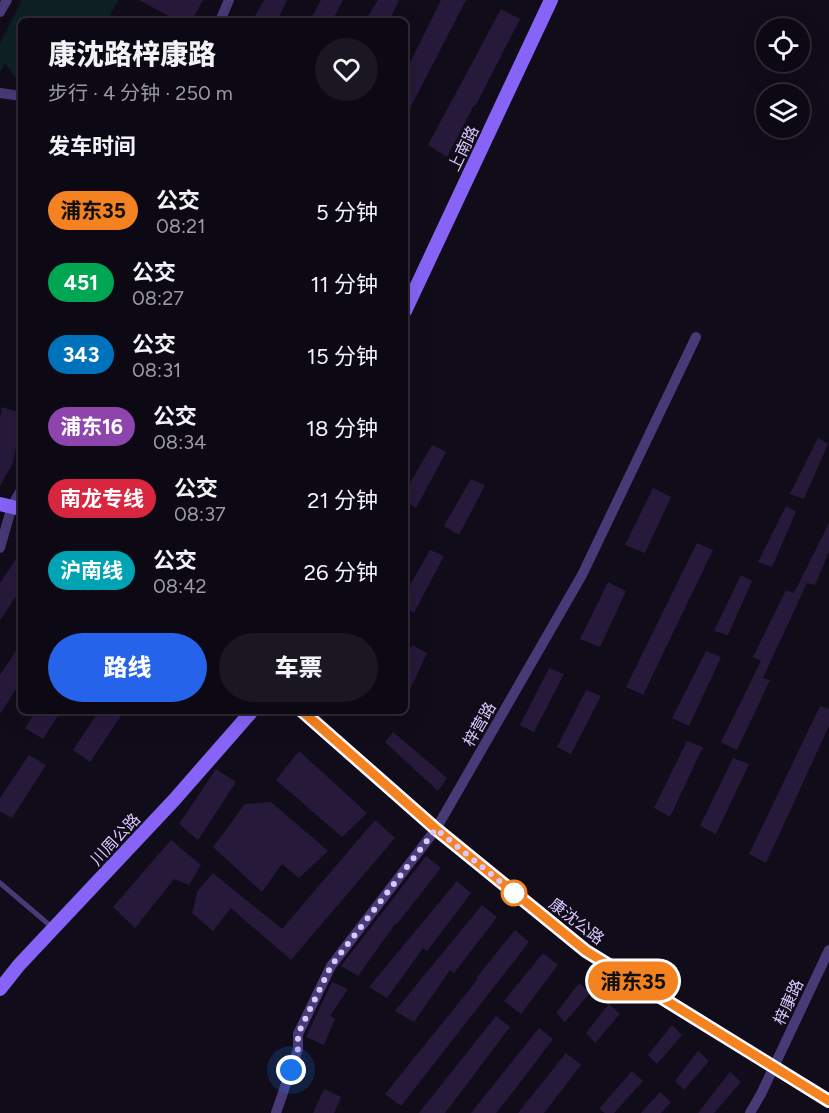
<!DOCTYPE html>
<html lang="zh">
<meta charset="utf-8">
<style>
:root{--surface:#0d0914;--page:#1b1722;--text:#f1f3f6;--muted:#9a9aa0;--line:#2d2a34;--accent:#2563eb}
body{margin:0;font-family:Figtree,"Noto Sans SC",sans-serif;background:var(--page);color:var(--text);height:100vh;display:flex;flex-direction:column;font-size:22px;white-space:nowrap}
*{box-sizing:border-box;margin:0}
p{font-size:20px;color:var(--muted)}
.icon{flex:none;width:33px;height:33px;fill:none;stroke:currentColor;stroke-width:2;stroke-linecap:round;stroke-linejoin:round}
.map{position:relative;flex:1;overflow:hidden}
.panel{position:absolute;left:18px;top:18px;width:390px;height:696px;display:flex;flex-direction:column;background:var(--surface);border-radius:9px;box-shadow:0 6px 24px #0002,0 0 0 2px var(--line)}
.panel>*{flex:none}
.badge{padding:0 12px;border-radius:20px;font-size:21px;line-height:39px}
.fabs{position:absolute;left:756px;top:18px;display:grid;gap:12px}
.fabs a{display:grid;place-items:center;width:54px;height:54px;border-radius:50%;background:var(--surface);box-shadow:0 6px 24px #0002,0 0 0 2px var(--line);font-size:30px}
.you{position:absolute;width:30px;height:30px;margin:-15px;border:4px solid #fff;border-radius:50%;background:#1a73e8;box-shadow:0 0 0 9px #1a73e833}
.map>.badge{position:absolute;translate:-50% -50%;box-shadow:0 0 0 3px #fff}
h2{padding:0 30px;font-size:22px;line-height:54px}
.round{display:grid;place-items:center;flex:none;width:63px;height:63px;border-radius:32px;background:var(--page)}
.head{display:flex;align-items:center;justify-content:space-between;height:102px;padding:0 30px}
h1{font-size:28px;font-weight:800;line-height:45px}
.action{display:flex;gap:12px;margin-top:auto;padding:12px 30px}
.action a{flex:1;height:69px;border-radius:36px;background:var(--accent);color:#fff;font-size:24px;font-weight:800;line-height:69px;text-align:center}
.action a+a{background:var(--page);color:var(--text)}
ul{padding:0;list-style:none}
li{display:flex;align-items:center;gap:18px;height:72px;padding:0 30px}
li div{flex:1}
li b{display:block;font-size:22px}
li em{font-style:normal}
li .badge{min-width:66px;font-weight:700;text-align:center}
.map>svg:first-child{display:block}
</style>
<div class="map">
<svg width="829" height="1113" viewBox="0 0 829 1113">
<rect width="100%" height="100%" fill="#110c1a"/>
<!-- green -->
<polygon fill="#0f2024" points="22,0 118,0 107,21 21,21 21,85 5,63 0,72 0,43"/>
<!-- building -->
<g fill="#27193a">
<polygon points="139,0 203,0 192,21 178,21"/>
<polygon points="264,0 287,0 277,21 252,21"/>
<polygon points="321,0 343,0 332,21 310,21"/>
<polygon points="378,0 399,0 389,21 365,21"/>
<polygon points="441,0 466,0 405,118 405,73"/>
<polygon points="501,9 520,19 476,105 474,105 447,157 428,145"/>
<polygon points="2,407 21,413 21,421 13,463 0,486 0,418"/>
<polygon points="818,438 828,444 804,499 790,494"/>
<polygon points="432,445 446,452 416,508 405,501 405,492"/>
<polygon points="471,479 485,485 459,535 444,526"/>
<polygon points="653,488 671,497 645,553 625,545"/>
<polygon points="786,506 796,512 772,567 758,562"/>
<polygon points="829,523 829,552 815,585 807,583 763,678 770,680 737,750 721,742 761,661 753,657 786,590 794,593"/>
<polygon points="697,543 713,550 643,695 626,687"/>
<polygon points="430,550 444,556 414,613 405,607 405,594"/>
<polygon points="21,552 21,589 0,620 0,583"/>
<polygon points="741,575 752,581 728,635 714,631"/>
<polygon points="608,582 626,591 600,647 580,639"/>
<polygon points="21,643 21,681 0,714 0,675"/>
<polygon points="412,645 427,653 405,700 405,658"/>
<polygon points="706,651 721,657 689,726 672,718"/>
<polygon points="549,668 564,674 534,732 520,725"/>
<polygon points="586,690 601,696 571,754 557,747"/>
<polygon points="820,706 829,709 829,726 766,863 749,854"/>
<polygon points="36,711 61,711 43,739 25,728"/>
<polygon points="99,711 124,711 90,762 73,750"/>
<polygon points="393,732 447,778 438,791 385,742"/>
<polygon points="687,741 703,747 670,817 654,808"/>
<polygon points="299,751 367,813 342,837 276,780"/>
<polygon points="29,755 46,765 12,818 0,811 0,798"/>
<polygon points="733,758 749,764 716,834 700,826"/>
<polygon points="216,769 236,782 198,840 179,824"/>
<polygon points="271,802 328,851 299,878 282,864 262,892 213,847 245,804"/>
<polygon points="375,820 395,838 291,960 231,908 213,931 192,913 198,890 213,873 282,929"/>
<polygon points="171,840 201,865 189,885 174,879 135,928 113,907"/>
<polygon points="426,856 441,868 396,925 395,924 358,976 341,966"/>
<polygon points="457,881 471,893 427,951 423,948 387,998 369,987"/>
<polygon points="482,905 497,917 454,973 450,970 414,1022 395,1011"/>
<polygon points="515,930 529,942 401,1106 385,1094 478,979 476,978"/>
<polygon points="543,953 558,965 521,1014 504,1001"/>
<polygon points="332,982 348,989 330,1016 335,1019 324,1045 306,1037"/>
<polygon points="579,983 590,993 565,1022 556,1013"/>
<polygon points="609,1004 620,1014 595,1043 586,1033"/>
<polygon points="496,1016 510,1027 445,1113 419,1113"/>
<polygon points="672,1025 682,1035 657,1064 648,1055"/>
<polygon points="539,1028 553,1039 516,1088 496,1113 471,1113"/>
<polygon points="698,1051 709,1061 684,1090 675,1081"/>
<polygon points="566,1053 581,1065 544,1113 518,1113"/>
<polygon points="632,1071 643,1081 614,1113 605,1113 599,1109"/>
<polygon points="730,1072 741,1082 714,1113 698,1113"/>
<polygon points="324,1089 341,1097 334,1113 313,1113"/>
<polygon points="660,1092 671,1102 661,1113 641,1113"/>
</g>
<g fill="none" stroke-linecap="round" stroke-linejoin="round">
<!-- lane -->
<polyline stroke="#483977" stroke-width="5" points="0,883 53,928"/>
<!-- street -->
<g stroke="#483977" stroke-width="10">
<polyline points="0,12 7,0"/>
<polyline points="220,21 229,0"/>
<polyline points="0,93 21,96"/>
<polyline points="0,548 12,506 21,490"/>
<polyline points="276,1113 298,1049 298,1034 331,966 436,829 582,575 696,337"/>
<polyline points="750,1113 761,1094 829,950"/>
</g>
<!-- secondary -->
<g stroke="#8764f7" stroke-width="14">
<polyline points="405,311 551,0"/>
<polyline points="0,504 21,509"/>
<polyline points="302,711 436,829 586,951 829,1101"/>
<polyline points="0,989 19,965 175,799 252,711"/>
</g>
</g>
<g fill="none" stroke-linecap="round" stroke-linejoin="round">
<!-- line casing -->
<g stroke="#fff" stroke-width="14">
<polyline id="line" points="302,711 436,829 586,951 829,1101"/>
</g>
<!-- line -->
<use href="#line" stroke="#f58220" stroke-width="9"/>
<!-- walk -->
<polyline stroke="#d9c8fc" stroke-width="6" stroke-dasharray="0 10.8" points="291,1070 298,1049 298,1034 331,966 436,829 514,893"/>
</g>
<!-- markers -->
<circle fill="#fff" stroke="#f58220" stroke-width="3" cx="514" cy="893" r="12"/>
<g text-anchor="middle" stroke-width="4.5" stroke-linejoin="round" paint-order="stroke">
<!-- street labels -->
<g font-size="16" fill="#d9c8fc" stroke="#110c1a">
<text transform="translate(463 148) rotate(-64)" y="6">上南路</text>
<text transform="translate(479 724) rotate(-60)" y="6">梓营路</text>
<text transform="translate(115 839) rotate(-47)" y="6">川周公路</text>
<text transform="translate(577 921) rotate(38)" y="6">康沈公路</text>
<text transform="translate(788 1002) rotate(-65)" y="6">梓康路</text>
</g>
</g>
</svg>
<div class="fabs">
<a><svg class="icon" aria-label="locate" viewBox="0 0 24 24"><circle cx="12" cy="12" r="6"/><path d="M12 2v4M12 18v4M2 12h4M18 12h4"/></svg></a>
<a><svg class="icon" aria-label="layers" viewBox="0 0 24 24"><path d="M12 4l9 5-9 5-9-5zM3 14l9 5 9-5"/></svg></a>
</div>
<div class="you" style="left:291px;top:1070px"></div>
<b class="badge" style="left:633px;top:981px;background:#f58220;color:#111">浦东35</b>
<section class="panel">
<div class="head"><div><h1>康沈路梓康路</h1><p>步行 · 4 分钟 · 250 m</p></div><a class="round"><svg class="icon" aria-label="heart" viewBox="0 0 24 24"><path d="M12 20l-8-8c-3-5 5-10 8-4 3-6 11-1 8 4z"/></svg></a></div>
<h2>发车时间</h2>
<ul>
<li><span class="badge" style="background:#f58220;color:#111">浦东35</span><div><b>公交</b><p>08:21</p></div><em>5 分钟</em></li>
<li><span class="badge" style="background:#00a651;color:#fff">451</span><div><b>公交</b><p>08:27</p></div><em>11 分钟</em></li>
<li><span class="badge" style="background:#0072bc;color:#fff">343</span><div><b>公交</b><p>08:31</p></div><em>15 分钟</em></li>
<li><span class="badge" style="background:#8e44ad;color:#fff">浦东16</span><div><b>公交</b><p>08:34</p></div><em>18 分钟</em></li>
<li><span class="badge" style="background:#d7263d;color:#fff">南龙专线</span><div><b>公交</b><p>08:37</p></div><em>21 分钟</em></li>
<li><span class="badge" style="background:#00a3b4;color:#fff">沪南线</span><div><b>公交</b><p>08:42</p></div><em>26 分钟</em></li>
</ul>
<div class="action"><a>路线</a><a>车票</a></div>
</section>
</div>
